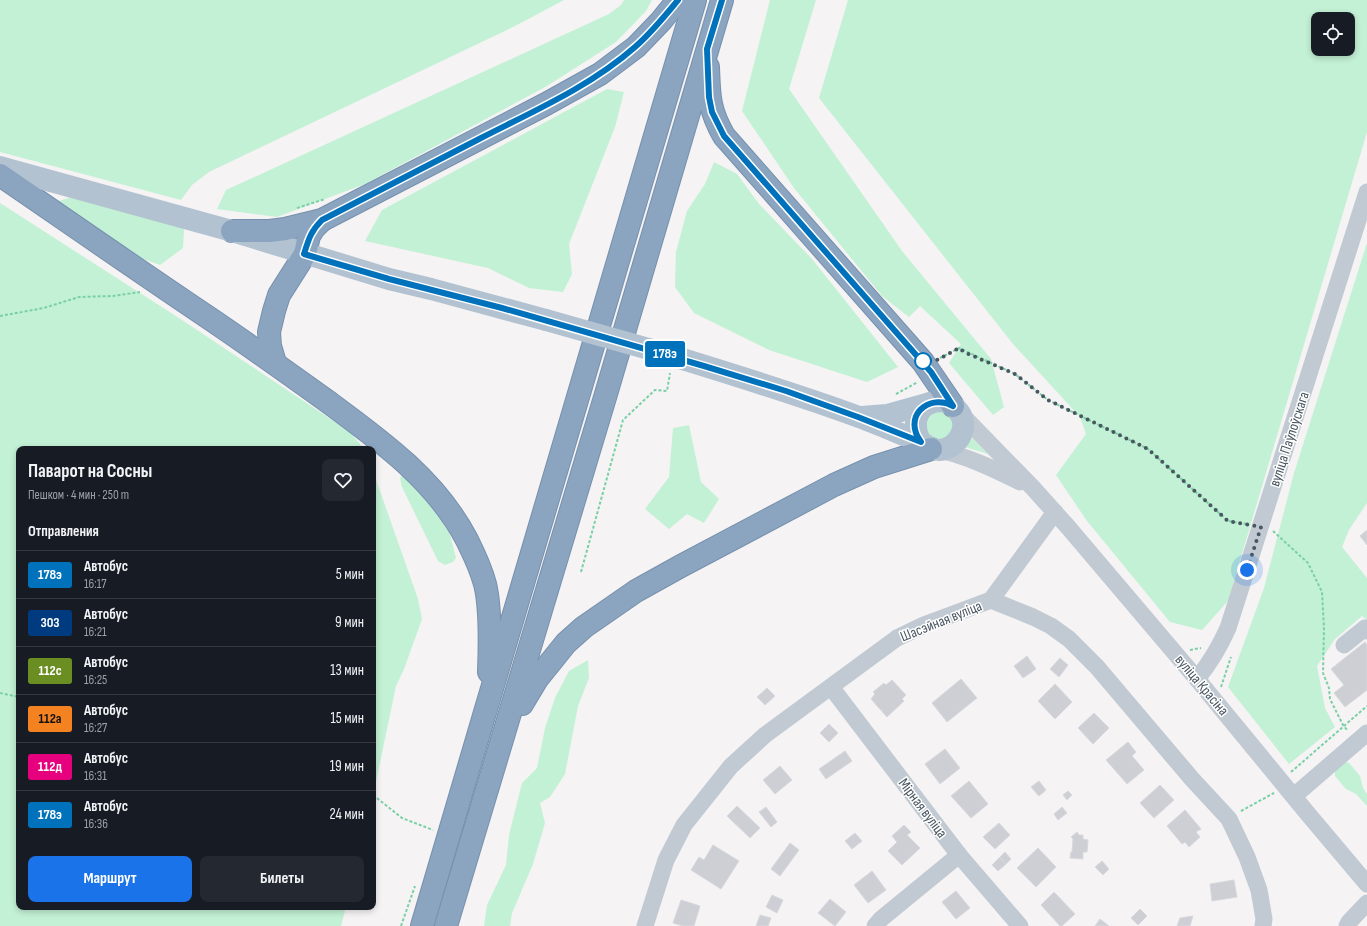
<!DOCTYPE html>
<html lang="ru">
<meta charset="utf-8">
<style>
:root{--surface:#171b24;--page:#242831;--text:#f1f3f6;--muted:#9ea1a6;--line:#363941;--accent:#1a73e8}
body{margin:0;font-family:"Sofia Sans Condensed",sans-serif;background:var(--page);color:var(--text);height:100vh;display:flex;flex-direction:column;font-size:15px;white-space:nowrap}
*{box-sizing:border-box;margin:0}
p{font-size:13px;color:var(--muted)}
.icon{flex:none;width:22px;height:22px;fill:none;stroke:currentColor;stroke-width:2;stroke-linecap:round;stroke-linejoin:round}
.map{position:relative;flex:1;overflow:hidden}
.sheet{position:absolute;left:16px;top:446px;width:360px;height:464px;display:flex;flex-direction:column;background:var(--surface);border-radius:8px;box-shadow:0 2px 6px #0003}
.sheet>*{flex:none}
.badge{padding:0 8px;border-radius:3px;font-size:14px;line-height:26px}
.fabs{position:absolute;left:1311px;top:12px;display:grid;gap:8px}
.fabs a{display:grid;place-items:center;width:44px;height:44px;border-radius:8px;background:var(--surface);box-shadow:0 2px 6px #0003;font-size:20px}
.you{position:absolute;width:20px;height:20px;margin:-10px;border:3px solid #fff;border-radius:50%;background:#1a73e8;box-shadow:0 0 0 6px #1a73e833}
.map>.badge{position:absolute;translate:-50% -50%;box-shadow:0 0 0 2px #fff}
h2{padding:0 12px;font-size:15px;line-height:36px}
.round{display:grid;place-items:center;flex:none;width:42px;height:42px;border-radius:8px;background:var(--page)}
.overview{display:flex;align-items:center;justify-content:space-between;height:68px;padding:0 12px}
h1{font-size:19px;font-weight:700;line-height:30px}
.button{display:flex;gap:8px;margin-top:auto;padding:8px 12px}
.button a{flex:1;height:46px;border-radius:8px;background:var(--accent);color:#fff;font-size:16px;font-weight:700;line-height:46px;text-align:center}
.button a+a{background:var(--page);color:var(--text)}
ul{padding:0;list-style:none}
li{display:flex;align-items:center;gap:12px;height:48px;padding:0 12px;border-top:1px solid var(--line)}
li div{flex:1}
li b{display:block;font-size:15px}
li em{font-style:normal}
li .badge{min-width:44px;font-weight:700;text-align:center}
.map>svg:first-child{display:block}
</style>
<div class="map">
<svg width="1367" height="926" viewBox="0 0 1367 926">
<rect width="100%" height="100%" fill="#f5f3f3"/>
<!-- green -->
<g fill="#c3f1d5" fill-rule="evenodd">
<polygon points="0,0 564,0 515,26 209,172 192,185 181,200 0,152"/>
<polygon points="624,0 652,0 646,11 616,42 547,86 365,184 277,217 217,209 226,190 609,14 621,5"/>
<polygon points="770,0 816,0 789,89 902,251 991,359 1004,407 993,415 949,363 961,344 920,306 909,317 882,296 794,188 742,111"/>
<path d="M848 0H1367V132L1228 601 1202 630 1170 622 1087 521 1056 475 1086 434 1080 417 1013 344 819 98ZM1318 19H1348V49H1318Z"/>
<polygon points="607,89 624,92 615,127 569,244 572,274 563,292 529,288 488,268 365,241 382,210"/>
<polygon points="714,162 737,174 759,204 812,259 898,367 867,382 769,350 694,313 675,287 676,252 687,211 705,184"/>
<polygon points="75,196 184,229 183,248 160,265 121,251 56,202"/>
<polygon points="0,203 182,320 350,432 364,449 19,449 19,907 346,907 341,926 0,926"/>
<polygon points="1367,243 1367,503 1349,530 1342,547 1367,578 1367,620 1362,616 1335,639 1317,666 1325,708 1335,727 1289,764 1228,687 1264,588 1294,473"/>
<polygon points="939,409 956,422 952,437 932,441 923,420"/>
<polygon points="689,425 701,482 719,499 704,523 687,514 669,529 645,509 669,477 673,428"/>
<polygon points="971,437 988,454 965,447"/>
<polygon points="373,471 418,599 422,619 404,669 396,686 373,796"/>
<polygon points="402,475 406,477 437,513 450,535 456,558 453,562 445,565 438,561 402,487 400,478"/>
<polygon points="588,660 589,678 578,706 565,774 550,797 540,803 545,823 533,864 512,913 510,926 484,926 487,905 506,865 509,835 522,783 537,768 545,728 555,698 569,671"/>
<polygon points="1345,762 1349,763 1360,776 1363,788 1367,794 1367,806 1356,794 1346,789 1335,776 1335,771"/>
</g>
<!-- building -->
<g fill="#cdcfd5" stroke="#d7d9de">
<polygon points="1367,530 1367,545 1360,536"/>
<polygon points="1365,642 1367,645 1367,690 1345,707 1334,693 1344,685 1331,669"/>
<polygon points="1027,656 1036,669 1023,678 1014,666"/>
<polygon points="1060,658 1068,665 1059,677 1050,669"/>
<polygon points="961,679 977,698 947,722 932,703"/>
<polygon points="892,680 906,695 902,699 904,701 887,717 871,699 875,694 873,692 884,683 886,685"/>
<polygon points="1055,684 1072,702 1055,719 1038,701"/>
<polygon points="767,688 775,696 765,705 757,697"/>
<polygon points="1094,713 1109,728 1093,744 1078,728"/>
<polygon points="829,724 838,733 829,742 820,733"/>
<polygon points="1128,742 1136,752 1132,756 1144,770 1127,784 1106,760"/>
<polygon points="945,749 960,768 940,784 925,764"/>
<polygon points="845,751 852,761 826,779 819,769"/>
<polygon points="780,766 792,780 775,794 763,780"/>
<polygon points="969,781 988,804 971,818 951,796"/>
<polygon points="1039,781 1046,790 1039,796 1031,787"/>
<polygon points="1160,785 1174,800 1154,818 1140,803"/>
<polygon points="1068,791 1072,795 1067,800 1063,795"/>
<polygon points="737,806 760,828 750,838 727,816"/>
<polygon points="766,807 777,822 771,827 759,812"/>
<polygon points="1062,807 1067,813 1058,820 1054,814"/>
<polygon points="1185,810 1201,829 1196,832 1200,837 1189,847 1185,842 1182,844 1167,826"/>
<polygon points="999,823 1010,835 995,849 983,837"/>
<polygon points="904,825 911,832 907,835 920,848 902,865 888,851 897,842 892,836"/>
<polygon points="1077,832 1079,835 1083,835 1083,839 1088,840 1087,852 1083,852 1083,859 1070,858 1071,852 1072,852 1073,839 1071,837"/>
<polygon points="855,833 862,841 852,849 845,841"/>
<polygon points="790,843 799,850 780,876 771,869"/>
<polygon points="713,845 739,861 721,889 691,870 699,857 704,860"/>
<polygon points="1038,848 1056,867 1036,887 1017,868"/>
<polygon points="1005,852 1011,859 1006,864 1000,857"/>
<polygon points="1000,857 1006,864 998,871 992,865"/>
<polygon points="1102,861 1109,869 1103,875 1095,867"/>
<polygon points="872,871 886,890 868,903 854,885"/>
<polygon points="1234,880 1237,897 1212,901 1210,884"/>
<polygon points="956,891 970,908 956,919 942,902"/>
<polygon points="1054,892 1075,914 1062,926 1060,926 1041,905"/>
<polygon points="772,895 783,900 777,913 766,907"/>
<polygon points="830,899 846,912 835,926 818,913"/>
<polygon points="681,900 700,906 694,926 683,926 673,923"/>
<polygon points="1140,909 1147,916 1138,925 1131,918"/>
<polygon points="760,915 771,918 768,926 756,926"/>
<polygon points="1193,916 1190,926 1177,926 1180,918"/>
<polygon points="1100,919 1109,926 1095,926"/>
</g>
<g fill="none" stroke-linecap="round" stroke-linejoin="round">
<!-- highway casing -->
<g stroke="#7690ad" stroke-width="24">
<g id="highway">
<path d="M708 67C709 96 709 110 724 136L923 362 953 406"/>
<path d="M0 175C70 223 139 271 209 318 249 345 288 373 327 401 380 440 436 480 467 540 474 554 481 569 485 584 491 608 490 646 489 672"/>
<polyline points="232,231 270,231 285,229 322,220 546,104 600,74 636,47 661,21 678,0"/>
<polyline points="275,363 270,346 269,332 274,311 279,295 305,254 309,236 314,228 322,220"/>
<polyline points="522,704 537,679 566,643 584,627 636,591 681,566 834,485 874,467 931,449"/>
<polyline points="422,926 695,0"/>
<polyline points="446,926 606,394 722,0"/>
</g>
</g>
<!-- path -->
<g stroke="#7ad0a6" stroke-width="2" stroke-dasharray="3 2" stroke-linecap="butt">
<polyline points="297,208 325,199"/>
<polyline points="0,316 44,308 79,297 113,296 140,292"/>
<polyline points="940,358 959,348 1015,374 1048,400 1148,449 1228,521 1247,524"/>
<polyline points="896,394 918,382"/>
<polyline points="1273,531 1308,563 1322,592 1324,628 1323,673 1329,688 1330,699 1343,725 1348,731"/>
<polyline points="581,572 623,420 655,390 667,391 670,373"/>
<polyline points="1190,650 1201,648"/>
<polyline points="1221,687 1231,657"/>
<polyline points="0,693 19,697"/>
<polyline points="1291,772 1367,706"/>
<polyline points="373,795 402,818 433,830"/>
<polyline points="1241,811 1274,793"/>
<polyline points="401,926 415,886"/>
</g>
<!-- minor -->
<g stroke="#c1cad2" stroke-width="17">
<polyline points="960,413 1033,488 1068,527 1197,679 1308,814 1367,884"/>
<path d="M939 450C967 456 994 469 1020 482"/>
<polyline points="991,600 1055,512"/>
<polyline points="1344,645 1365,628 1367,631"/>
<path d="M1197 679C1210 663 1220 646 1228 628L1367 192"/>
<polyline points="831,687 959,855 1020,926"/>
<polyline points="1294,796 1367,733"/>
<polyline points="645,926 666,860 684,825 731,766 765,735 897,638 924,625 991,600 1033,617 1051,626 1069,639 1097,667 1192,779 1229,819 1247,857 1259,890 1264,919 1263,926"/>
<polyline points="875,926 881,919 959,855"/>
<polyline points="1347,926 1349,922 1367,903"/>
</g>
<!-- major -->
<g stroke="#b3c2d1" stroke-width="22">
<polyline points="0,167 232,231 389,279 431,289 546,320"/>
<path d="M663 353C728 373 794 393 859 417 873 422 887 428 901 434 907 436 915 438 921 442 927 446 931 450 939 450 958 449 970 427 959 412 941 387 902 409 921 442"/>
<polyline points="862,417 887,415 930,403"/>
</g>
<!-- highway -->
<use href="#highway" stroke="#8ba5c1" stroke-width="22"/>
<!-- major-bridge -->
<polyline stroke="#b3c2d1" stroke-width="22" points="546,320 663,353"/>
</g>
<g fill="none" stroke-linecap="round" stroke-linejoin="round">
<!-- line casing -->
<g stroke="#fff" stroke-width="9">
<path id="line" d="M678 0C665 16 651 33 635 47 591 86 534 111 481 138 428 165 375 193 322 220 311 231 309 238 304 254L389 279 502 308 704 366 786 391 858 417 921 442C919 439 917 436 916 433 908 410 933 395 953 406L931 372 724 136 712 112 709 97 707 49 722 0"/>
</g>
<!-- line -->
<use href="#line" stroke="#0072bc" stroke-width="6"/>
<!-- walk -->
<polyline stroke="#4a5661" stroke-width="4" stroke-dasharray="0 7.2" points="923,361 937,360 959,348 964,352 1015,374 1048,400 1148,449 1228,521 1261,527 1247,570"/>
</g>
<!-- markers -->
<circle fill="#fff" stroke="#0072bc" stroke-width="2" cx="923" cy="361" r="8"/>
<g text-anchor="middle" stroke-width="3" stroke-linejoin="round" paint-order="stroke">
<!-- street labels -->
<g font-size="15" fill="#4a5661" stroke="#fff">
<text transform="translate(1289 439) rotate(-72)" y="5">вуліца Паўлоўскага</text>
<text transform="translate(941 621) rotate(-22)" y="5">Шасэйная вуліца</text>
<text transform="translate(1202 685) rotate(50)" y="5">вуліца Красіна</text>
<text transform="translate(923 808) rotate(53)" y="5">Мірная вуліца</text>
</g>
</g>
</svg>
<div class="fabs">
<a><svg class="icon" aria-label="locate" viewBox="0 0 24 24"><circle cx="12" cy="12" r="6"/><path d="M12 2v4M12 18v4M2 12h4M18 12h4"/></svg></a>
</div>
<div class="you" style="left:1247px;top:570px"></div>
<b class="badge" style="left:665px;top:354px;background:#0072bc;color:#fff">178э</b>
<section class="sheet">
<div class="overview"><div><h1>Паварот на Сосны</h1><p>Пешком · 4 мин · 250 m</p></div><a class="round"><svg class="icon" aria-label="heart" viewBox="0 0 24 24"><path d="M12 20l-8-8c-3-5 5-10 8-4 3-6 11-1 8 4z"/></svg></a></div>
<h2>Отправления</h2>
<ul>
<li><span class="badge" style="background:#0072bc;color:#fff">178э</span><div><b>Автобус</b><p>16:17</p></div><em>5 мин</em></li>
<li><span class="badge" style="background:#003b80;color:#fff">303</span><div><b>Автобус</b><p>16:21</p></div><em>9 мин</em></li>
<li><span class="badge" style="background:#6b8e23;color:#fff">112с</span><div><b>Автобус</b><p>16:25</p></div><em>13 мин</em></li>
<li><span class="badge" style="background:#f58220;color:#111">112а</span><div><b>Автобус</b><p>16:27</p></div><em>15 мин</em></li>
<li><span class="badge" style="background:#e6007e;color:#fff">112д</span><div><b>Автобус</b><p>16:31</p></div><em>19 мин</em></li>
<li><span class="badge" style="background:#0072bc;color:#fff">178э</span><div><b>Автобус</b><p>16:36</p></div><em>24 мин</em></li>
</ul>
<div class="button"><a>Маршрут</a><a>Билеты</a></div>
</section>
</div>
